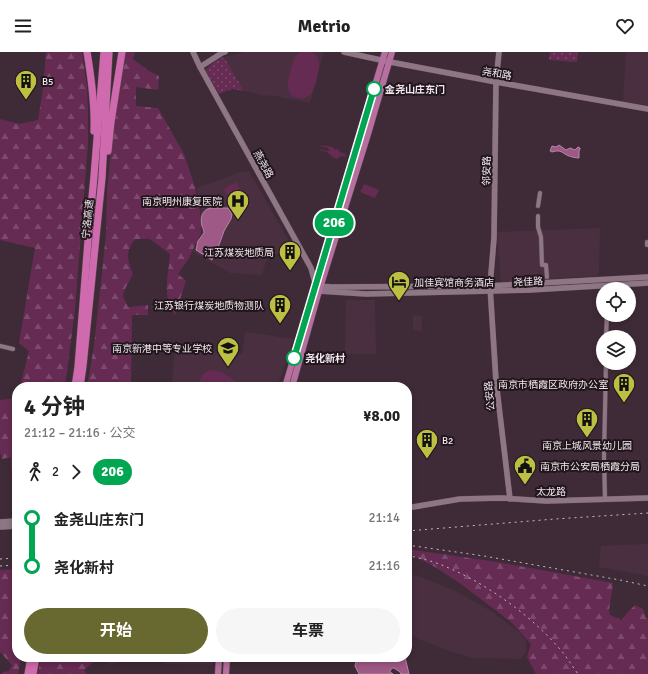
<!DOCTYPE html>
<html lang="zh">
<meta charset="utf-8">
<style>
:root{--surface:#fff;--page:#f6f6f6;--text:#222;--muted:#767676;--accent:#686931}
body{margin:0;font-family:Signika,"Noto Sans SC",sans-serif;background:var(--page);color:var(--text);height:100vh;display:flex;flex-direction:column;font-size:15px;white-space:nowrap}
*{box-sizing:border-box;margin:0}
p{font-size:13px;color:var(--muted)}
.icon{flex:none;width:22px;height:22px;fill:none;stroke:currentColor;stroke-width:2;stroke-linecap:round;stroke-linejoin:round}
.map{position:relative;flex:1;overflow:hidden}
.drawer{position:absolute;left:12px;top:330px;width:400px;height:280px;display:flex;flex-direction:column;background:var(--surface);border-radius:16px;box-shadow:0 2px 6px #0003}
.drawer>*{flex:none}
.badge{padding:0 8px;border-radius:13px;font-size:14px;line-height:26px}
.fabs{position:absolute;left:596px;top:230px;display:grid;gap:8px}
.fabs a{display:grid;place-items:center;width:40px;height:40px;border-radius:50%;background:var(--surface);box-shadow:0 2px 6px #0003;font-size:20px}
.map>.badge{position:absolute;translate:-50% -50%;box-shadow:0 0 0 2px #fff}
.legs{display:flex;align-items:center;gap:6px;height:44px;padding:0 12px;font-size:13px}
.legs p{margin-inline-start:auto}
.overview{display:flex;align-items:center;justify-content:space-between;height:68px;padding:0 12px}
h1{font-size:22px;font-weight:700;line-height:30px}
.action{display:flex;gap:8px;margin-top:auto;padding:8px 12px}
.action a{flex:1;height:46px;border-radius:24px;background:var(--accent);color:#fff;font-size:16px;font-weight:700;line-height:46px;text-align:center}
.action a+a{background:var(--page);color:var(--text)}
ul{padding:0 12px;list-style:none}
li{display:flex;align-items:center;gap:14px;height:48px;font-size:15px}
li i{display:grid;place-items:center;width:6px;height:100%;margin:0 5px;background:currentColor}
li i::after{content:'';width:10px;height:10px;margin:-5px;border:3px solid;border-radius:50%;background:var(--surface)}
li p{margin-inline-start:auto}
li:first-child i{background:linear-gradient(#0000 50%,currentColor 0)}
li:last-child i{background:linear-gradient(currentColor 50%,#0000 0)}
header{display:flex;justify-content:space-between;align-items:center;height:52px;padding:0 12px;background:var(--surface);font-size:18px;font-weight:700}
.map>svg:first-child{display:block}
</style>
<header><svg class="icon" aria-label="menu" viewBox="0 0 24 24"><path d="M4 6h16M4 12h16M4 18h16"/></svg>Metrio<svg class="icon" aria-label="heart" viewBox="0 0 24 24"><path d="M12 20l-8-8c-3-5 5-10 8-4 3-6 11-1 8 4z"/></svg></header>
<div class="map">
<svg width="648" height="622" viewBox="0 0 648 622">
<defs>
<pattern id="grass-dots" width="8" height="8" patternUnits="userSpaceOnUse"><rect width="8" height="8" fill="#662b53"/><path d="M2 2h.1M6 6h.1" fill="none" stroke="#7c4a6c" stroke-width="1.8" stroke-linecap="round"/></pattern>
<pattern id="forest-firs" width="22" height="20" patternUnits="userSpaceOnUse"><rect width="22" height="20" fill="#662b53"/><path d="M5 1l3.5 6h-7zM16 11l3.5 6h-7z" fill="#7c4a6c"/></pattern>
</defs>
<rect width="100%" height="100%" fill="#3f2b37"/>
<!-- built -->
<g fill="#4a2f40">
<polygon points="245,0 324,0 310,51 270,43 266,44 244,39 224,5"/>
<polygon points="626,0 648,0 648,54 623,50"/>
<polygon points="249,119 294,198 268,204 262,223 230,221 193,200 202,180 200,174 199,165 201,159 197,136 241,120"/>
<polygon points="600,176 599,221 597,224 501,230 497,180"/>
<polygon points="346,248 375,248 376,302 345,302"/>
<polygon points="413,263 422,264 422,279 413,278"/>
<polygon points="245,280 294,287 277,335 182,335 172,329 175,295 238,304 238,302 242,302"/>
<polygon points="648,492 648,524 599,515 601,494"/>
<polygon points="407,521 421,525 457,540 491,559 519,580 526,589 526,599 521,607 473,606 449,599 419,587 407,580"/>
<polygon points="102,605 147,605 109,613"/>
<polygon points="164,605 213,605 213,613 165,612"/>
</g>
<!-- grass -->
<g fill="url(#grass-dots)">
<polygon points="550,0 578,0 577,10 549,8"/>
<polygon points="224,5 244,39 232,37 219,42 205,18 214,10"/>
</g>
<!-- forest -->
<g fill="url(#forest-firs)">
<polygon points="46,0 82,0 87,35 88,59 88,92 75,257 65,335 20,335 29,299 19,291 35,196 0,188 0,67 19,72 38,68 43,37"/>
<path d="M124 0H135L133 7 149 19 159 24 158 38 136 35V54L158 56 184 102 195 135 200 160 201 181 189 206 178 222 186 229 175 263C173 259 170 255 169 251 164 235 169 219 170 202L150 187H135C125 201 127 206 133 222L124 239 123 244 128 255 148 253V263H132L131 335H87L94 294 106 183 107 140 114 63Z"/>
<polygon points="17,346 17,420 11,418 11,405 2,407 0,400 0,348"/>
<polygon points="407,497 497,510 613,531 609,558 610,563 622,568 628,560 635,553 643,557 646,566 648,567 648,622 536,622 527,605 531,592 511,570 461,532 435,515 407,500"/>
<polygon points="17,517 17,605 21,605 18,622 2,622 3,620 9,619 12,613 0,600 0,518"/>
<polygon points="41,605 100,605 84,618 87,622 38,622"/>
</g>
<!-- garden -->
<g fill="#662b53">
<path d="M301 0C304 0 308 0 311 0 326 3 316 32 312 41 304 50 289 48 288 35 287 29 293 8 296 4 298 2 299 1 301 0Z"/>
<polygon points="321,93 333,95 334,97 338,97 341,101 346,102 345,105 341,104 337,107 334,106 327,100 319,98 319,97 327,99 330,98 326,95 325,96 323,94 321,95"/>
<polygon points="236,130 240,137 227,143 224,137"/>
<polygon points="364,132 379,138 375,146 360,140"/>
<path d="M213 318 221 320 245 335H199C199 325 204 319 213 318Z"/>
</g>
<!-- water -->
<g fill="#9e5986" stroke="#b884a6">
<path d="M559 93 566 98 570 96 575 98 578 95 580 96V97L579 99V106C576 106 572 105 569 104 561 101 562 97 552 100L550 99 552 94 556 95Z"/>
<path d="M210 156H228L232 162 231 167 224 179 219 193 212 208 196 198 198 189 204 181C204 178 203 176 202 174 200 166 202 158 210 156Z"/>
<polygon points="357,605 405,605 409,622 401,622 400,620 394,616 392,616 390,619 390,620 393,622 359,622 355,614"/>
</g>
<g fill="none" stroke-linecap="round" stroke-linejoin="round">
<!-- street casing -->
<g stroke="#5b4a55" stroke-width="5">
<g id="street">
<polyline points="538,154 540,141"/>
<polyline points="538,164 538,175 541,185 542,213 546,213 547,225"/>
<polyline points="647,190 647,193"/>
<polyline points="606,285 607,263"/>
<polyline points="0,294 13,297"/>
<polyline points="605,447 604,404 606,311"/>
</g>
</g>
<!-- secondary casing -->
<g stroke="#5b4a55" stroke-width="6">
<g id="secondary">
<polyline points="193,0 200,15 311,216 316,234 319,239 366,242 530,238 648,231"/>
<polyline points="344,0 390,10 496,30 648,57"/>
<polyline points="499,0 496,30 494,186 490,234 496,329 510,447"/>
<polyline points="200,15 222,1 225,0"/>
<polyline points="317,234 332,235 487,234 648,225"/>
<polyline points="407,456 460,447 502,446 546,449 648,446"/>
<polyline points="0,470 17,469"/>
<polyline points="0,475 17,474"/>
</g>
</g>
<!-- primary casing -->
<g stroke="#5b4a55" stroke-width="7">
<g id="primary">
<polyline points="285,335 385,0"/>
<polyline points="292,335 319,239 368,82 392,0"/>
<polyline points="218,622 219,605"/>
<polyline points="226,622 227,605"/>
</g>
</g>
<!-- highway casing -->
<g stroke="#5b4a55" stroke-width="8">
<g id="highway">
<path d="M87 0C91 24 95 55 94 79"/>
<polyline points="108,99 111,70 122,0"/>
<polyline points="75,335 78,315 88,189 94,124 104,0"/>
<polyline points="80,335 83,314 102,126 109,0"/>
<polyline points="28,622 31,605"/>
<polyline points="33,622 36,605"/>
</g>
</g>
<!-- street -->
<use href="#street" stroke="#8e7685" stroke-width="4"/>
<!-- secondary -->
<use href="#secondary" stroke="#8e7685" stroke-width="5.5"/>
<!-- primary -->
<use href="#primary" stroke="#b66f9e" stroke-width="6"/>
<!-- highway -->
<use href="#highway" stroke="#d06aae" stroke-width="7"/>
<!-- rail -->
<g stroke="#c5b6bf" stroke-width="1" stroke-dasharray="2 4" stroke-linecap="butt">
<polyline points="407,479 555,467 648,461"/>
<polyline points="407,493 484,504 620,528 648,534"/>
<path d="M407 503C418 506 429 508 439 512 484 529 534 565 564 602 569 609 573 615 578 622"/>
<polyline points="0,507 17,506"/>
<polyline points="0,514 17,513"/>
</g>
</g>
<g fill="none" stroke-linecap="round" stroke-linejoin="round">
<!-- line-1 casing -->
<g stroke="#fff" stroke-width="9">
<polyline id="line-1" points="294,306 374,37"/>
</g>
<!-- line-1 -->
<use href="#line-1" stroke="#00a651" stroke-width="6"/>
</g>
<!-- icons -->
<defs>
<g id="building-pin" transform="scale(1.15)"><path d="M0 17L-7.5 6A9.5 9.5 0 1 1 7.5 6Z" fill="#bdbf43" stroke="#20161c"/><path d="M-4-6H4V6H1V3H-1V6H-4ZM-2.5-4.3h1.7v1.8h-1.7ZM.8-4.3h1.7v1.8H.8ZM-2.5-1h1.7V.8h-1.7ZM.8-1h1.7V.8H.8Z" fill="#111"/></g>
<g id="hospital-pin" transform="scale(1.15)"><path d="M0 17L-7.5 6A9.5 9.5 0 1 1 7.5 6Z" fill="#bdbf43" stroke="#20161c"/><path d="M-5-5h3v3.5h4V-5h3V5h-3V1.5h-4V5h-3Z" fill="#111"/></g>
<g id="hotel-pin" transform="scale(1.15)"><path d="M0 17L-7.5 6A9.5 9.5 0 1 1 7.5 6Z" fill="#bdbf43" stroke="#20161c"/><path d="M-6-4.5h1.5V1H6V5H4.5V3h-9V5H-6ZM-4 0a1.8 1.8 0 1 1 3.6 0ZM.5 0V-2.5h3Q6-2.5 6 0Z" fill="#111"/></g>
<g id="school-pin" transform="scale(1.15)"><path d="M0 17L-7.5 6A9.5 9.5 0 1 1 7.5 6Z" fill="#bdbf43" stroke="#20161c"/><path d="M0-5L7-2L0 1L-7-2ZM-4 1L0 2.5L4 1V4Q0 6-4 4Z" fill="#111"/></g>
<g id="civic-pin" transform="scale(1.15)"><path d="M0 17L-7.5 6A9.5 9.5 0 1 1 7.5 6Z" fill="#bdbf43" stroke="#20161c"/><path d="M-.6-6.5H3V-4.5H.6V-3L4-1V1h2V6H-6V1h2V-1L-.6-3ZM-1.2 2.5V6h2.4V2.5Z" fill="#111"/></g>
</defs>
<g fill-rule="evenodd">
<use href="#building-pin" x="26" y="29"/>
<use href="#hospital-pin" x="238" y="149"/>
<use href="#building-pin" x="290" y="200"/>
<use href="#hotel-pin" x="399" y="230"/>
<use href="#building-pin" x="280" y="253"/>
<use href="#school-pin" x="228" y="296"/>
<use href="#building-pin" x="624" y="332"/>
<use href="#building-pin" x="587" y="367"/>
<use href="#building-pin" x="427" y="388"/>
<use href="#civic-pin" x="525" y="414"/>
</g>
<!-- markers -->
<g fill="#fff" stroke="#00a651" stroke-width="2">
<circle cx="374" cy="37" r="7"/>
<circle cx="294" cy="306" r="7"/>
</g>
<g text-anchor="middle" stroke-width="4" stroke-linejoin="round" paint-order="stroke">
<!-- street labels -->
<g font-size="10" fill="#f4e7ef" stroke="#20161c">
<text transform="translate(497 21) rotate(10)" y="4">尧和路</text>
<text transform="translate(264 112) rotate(61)" y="4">燕尧路</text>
<text transform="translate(486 119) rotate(-89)" y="4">邻安路</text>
<text transform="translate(87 167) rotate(-84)" y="4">宁洛高速</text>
<text transform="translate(528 229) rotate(-2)" y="4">尧佳路</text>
<text transform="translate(489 344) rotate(-96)" y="4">公安路</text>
<text x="551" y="443">太龙路</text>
</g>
<!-- poi labels -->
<g font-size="10" fill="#f4e7ef" stroke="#20161c" text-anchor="end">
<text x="42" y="33" text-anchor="start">B5</text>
<text x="222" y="153">南京明州康复医院</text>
<text x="274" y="204">江苏煤炭地质局</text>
<text x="414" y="234" text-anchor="start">加佳宾馆商务酒店</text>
<text x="264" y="257">江苏银行煤炭地质物测队</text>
<text x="212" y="300">南京新港中等专业学校</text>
<text x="608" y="336">南京市栖霞区政府办公室</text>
<text x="442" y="392" text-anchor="start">B2</text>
<text x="587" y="397" text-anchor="middle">南京上城风景幼儿园</text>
<text x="540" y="418" text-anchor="start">南京市公安局栖霞分局</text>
</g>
<!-- stop labels -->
<g font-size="10" font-weight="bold" fill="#f4e7ef" stroke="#20161c" text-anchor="start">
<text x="385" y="41">金尧山庄东门</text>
<text x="305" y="310">尧化新村</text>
</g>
</g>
</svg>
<div class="fabs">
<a><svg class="icon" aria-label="locate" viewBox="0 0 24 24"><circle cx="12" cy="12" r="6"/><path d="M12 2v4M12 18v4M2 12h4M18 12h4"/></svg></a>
<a><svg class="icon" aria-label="layers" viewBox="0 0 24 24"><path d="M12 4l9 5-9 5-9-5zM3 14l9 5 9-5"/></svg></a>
</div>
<b class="badge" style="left:334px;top:171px;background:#00a651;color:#fff">206</b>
<section class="drawer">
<div class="overview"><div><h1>4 分钟</h1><p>21:12 – 21:16 · 公交</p></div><b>¥8.00</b></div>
<div class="legs"><svg class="icon" aria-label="walk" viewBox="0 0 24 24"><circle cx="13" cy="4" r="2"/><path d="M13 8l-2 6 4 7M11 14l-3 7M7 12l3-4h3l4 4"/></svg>2<svg class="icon" aria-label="forward" viewBox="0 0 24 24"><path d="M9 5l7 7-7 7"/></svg><b class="badge" style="background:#00a651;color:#fff">206</b></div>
<ul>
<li><i style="color:#00a651"></i><b>金尧山庄东门</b><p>21:14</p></li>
<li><i style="color:#00a651"></i><b>尧化新村</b><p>21:16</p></li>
</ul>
<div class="action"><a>开始</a><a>车票</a></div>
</section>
</div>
